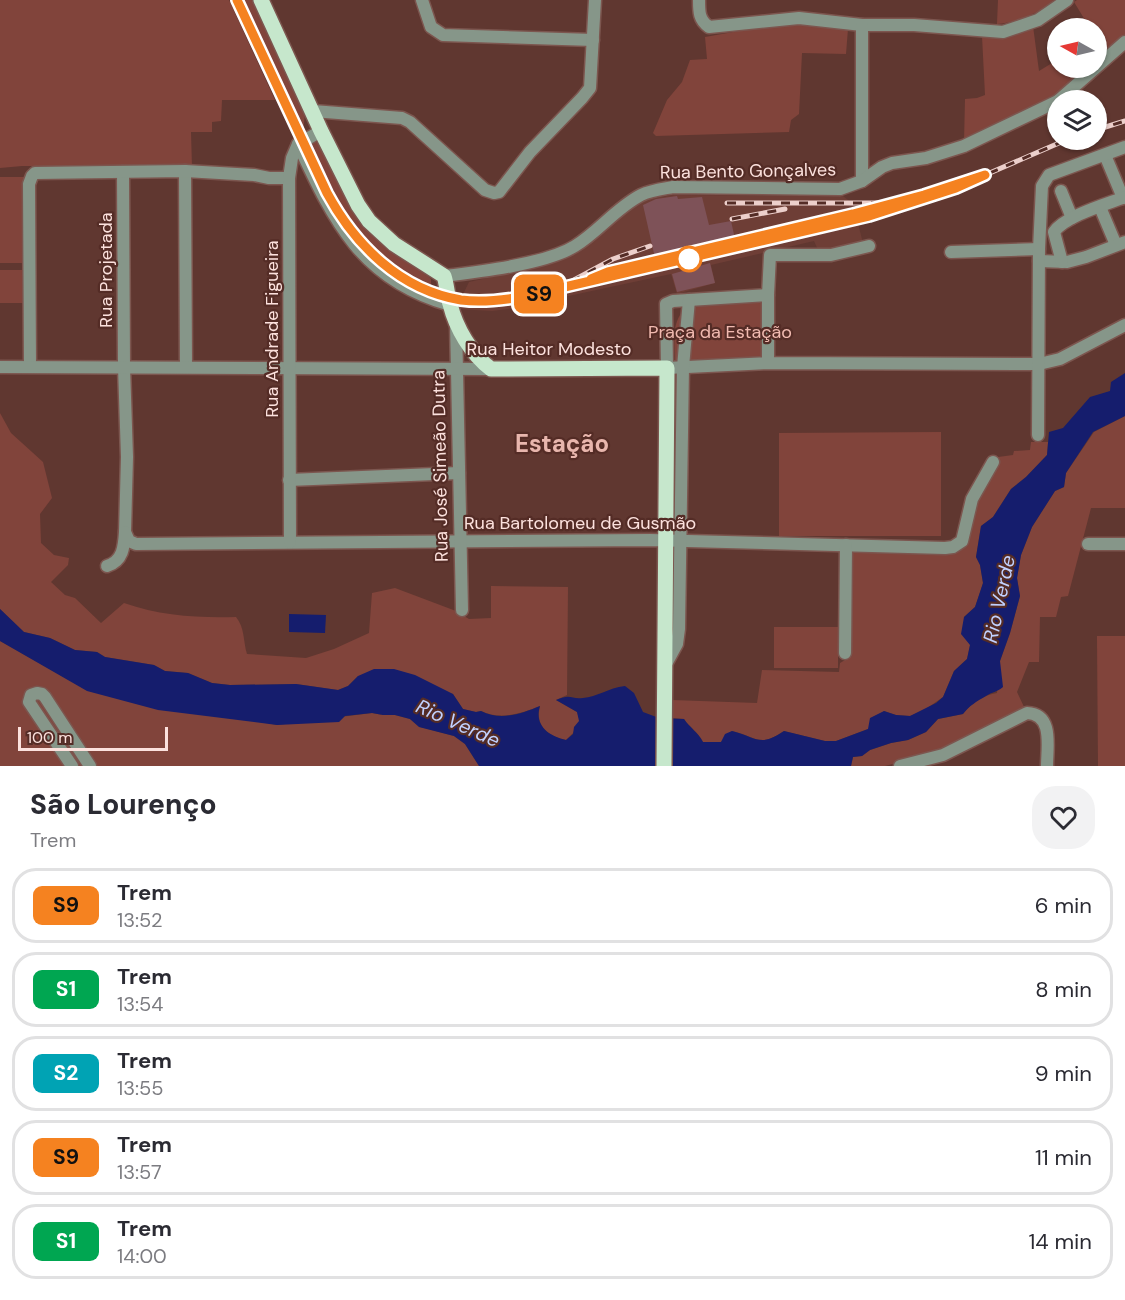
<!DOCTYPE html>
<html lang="pt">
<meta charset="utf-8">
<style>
:root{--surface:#fff;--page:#f2f2f3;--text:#2b2b33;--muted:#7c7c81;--line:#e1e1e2}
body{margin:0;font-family:"DM Sans",sans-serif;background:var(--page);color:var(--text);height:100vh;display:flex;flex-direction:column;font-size:22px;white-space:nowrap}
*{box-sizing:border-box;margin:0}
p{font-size:20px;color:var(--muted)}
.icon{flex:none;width:33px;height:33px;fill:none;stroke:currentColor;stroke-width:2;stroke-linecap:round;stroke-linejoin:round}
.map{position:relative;height:766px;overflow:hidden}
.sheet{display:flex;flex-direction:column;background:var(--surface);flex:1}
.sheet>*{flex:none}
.badge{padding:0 12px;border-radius:9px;font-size:21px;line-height:39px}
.needle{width:39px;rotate:278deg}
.tools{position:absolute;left:1047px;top:18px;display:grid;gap:12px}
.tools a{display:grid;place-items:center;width:60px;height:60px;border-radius:50%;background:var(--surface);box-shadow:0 2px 4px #0004;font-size:30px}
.scale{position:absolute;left:18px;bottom:15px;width:150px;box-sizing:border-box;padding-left:6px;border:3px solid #fce1dd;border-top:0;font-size:16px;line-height:21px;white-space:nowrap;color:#fce1dd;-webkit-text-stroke:4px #542c26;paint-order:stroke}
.map>.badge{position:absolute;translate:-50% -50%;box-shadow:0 0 0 3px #fff}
.round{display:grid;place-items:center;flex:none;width:63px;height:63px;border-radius:24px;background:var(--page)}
.head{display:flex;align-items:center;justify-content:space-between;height:102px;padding:0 30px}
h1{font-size:28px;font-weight:800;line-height:45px}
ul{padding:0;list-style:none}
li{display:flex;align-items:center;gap:18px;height:75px;margin:0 12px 9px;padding:0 18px;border:3px solid var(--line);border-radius:24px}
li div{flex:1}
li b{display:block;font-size:22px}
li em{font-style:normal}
li .badge{min-width:66px;font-weight:700;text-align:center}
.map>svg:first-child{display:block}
</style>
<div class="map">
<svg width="1125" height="766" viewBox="0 0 1125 766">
<rect width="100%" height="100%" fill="#603730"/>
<!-- built -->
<polygon fill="#6e3e36" points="674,195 843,196 853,204 863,243 819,252 814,241 711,265 715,283 677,294 671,274 508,309 492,311 456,309 469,282 540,266 565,258 646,199"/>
<!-- green -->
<g fill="#81443b">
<polygon points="0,0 229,0 275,100 222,100 221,121 212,122 212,132 191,132 192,167 22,166 0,168"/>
<polygon points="242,0 257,0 305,113 303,134"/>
<path d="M998 0H1054C1037 14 1019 22 997 24Z"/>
<polygon points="1077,0 1125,0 1125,37 1097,61 1096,28 1073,28 1085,20 1074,2"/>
<polygon points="778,24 796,24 848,29 846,54 802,53 799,114 791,120 789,132 656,136 653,133 667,100 682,82 690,60 707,59 705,37"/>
<polygon points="1033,26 1039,71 1057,60 1058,68 1089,68 1051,99 964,142 965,99 977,98 985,95 982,36"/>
<path d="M314 141 319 143C337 180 352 219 384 246 397 257 413 266 427 275L431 279V284L426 285 419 283C401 271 383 260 367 244 341 218 326 181 308 149V145Z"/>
<rect x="0" y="177" width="25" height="86"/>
<polygon points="0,270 25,270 24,303 0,303"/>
<path d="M764 302 765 357 675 362C675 342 670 320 688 306Z"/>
<path d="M0 413 11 433 43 462 52 498 40 514 41 543 54 555 69 558 68 565 51 582 65 595 75 598 101 623 124 603C161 616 198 618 236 617 245 628 243 641 247 654L306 658 334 649 369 633 372 593 395 588 456 611 469 619 491 618V586L568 587 567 695 556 700 577 712 580 721 573 733 566 740C547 736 535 726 540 706 521 714 499 720 481 711L476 712 463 709 453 694 358 676 348 686 338 690 296 684 230 685 212 683 188 673 165 671 154 665 105 657 97 652 75 650 50 638 24 632 0 609Z"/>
<path d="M1125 416V508H1091L1068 596 1061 597 1056 617H1040L1039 662H1029L1017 692 1025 709 943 751 885 766H851L853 757 862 756 870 750 891 743 908 740 926 732 938 719 963 714C971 703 984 695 997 693L1000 661 1010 633 1020 596 1017 578 1021 555 1032 527 1055 491 1064 487 1066 473 1094 432Z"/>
<polygon points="941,432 941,536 779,536 779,433"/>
<path d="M1031 442H1048L1047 455 1026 477 1011 489 993 517 981 526 976 557 980 565 983 583 975 607 964 617 970 645 967 659 954 671 943 697 923 711 910 716 896 715 884 711 868 729 836 741H825L784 731C759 748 758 737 732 731L721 742H703C698 732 690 728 684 719L672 718V700L757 703 762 670 839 672 840 663 852 656 851 552 945 554 953 553 960 550 966 543 975 499 998 457 1013 455 1014 451 1030 450Z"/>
<rect x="774" y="627" width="64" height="41"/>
<polygon points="1097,636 1125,636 1125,766 1098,766"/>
<polygon points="0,641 87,690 277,725 372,713 383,715 395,715 410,719 420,727 454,736 465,744 479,766 0,766"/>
</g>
<!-- water -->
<g fill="#151d6d">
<path d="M1125 373V416L1093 432 1066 473 1064 487 1055 491 1032 527 1021 555 1017 578 1020 596 1010 633 1000 661 1003 687C997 692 992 692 986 696 977 701 969 706 963 714L938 719 926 732 908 740 891 743 870 750 862 756 853 757 851 766H479L465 744 454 736 419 727 410 719 395 715H383L372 713 345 716 339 722 277 725 158 710 87 691 0 641V609L24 632 50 638 75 650 97 652 105 657 154 665 165 671 188 673 212 683 230 685 296 684 338 690 348 686 358 676 374 669H394L415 675 453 694 463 709 476 712 481 711C500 721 521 714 540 706 534 725 548 736 566 740L573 734 574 727 579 721 577 712 556 700C572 693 571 700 583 698 597 697 608 688 625 686L634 693 643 712 659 718 684 719C690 728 698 732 703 742H721L725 734 732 731C757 737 759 748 784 731L825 741H836L868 729 870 718 884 711 896 715 910 716 936 703 943 697 954 671 967 659 970 645 961 634 964 617 975 607 983 583 980 565 976 557 981 526 993 517 1011 489 1026 477 1047 455 1049 432 1063 428 1090 397 1110 391 1111 382Z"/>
<polygon points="289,614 326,615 325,633 289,632"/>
</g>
<!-- building -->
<g fill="#7e5258">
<polygon points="677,196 678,199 702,197 709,225 731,221 735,239 655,258 643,205 656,199"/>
<polygon points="710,263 715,283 677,292 672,274"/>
</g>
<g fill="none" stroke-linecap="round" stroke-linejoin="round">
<!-- minor casing -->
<g stroke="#7c564f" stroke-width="15">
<g id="minor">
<polyline points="422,0 431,27 443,35 593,40"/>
<path d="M699 0C699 12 699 20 709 27L799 18 862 25H914L1003 32 1038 20 1067 0"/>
<polyline points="1059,100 1125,42"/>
<polyline points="313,111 402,118 410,122 485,190 494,193 499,192 530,152 582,98 590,88 595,0"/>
<path d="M298 144C334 221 361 280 450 305"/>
<polyline points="1105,155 1123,198"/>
<polyline points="185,171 186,367"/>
<polyline points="123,172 124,367 127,457 125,532 129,541 136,544 650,540 945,548 953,547 962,541 972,499 993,462"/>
<polyline points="862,181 862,25"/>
<polyline points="1061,191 1072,218"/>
<polyline points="1100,207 1116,245"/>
<polyline points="951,252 1039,249"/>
<polyline points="1039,261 1067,262 1086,257 1125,242"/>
<path d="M1062 262 1054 232C1065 216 1107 204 1125 197"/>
<path d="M444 276C478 272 546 264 575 246 598 232 616 208 641 195 651 190 662 189 673 187L840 189 862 181 882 167 892 163 926 158 964 146 1058 101"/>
<polyline points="768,295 770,255 831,255 869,246"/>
<polyline points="456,323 462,610"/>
<polyline points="768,363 768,295 673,301 666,304 667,368 768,363 1039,364 1060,359 1125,325"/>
<polyline points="30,366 29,184 32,176 35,173 185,171 254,175 269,178 289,178"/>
<polyline points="0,367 491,369"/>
<polyline points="1038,435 1039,249 1042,186 1049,175 1125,147"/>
<polyline points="289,480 459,473"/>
<polyline points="290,542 289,178 292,158 298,144 321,131"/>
<polyline points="1088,544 1125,544"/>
<path d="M107 566C123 561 124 547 125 532"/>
<polyline points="845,653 846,545"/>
<polyline points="665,666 677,644 679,629 683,367 689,300"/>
<polyline points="72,766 29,702 31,695 37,693 42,694 45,697 90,766"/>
<path d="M900 766 943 755 1027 713C1054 714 1047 747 1047 766"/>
</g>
</g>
<!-- major casing -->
<g stroke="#7c564f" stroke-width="18">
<path id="major" d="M261 0 321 131 358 205 369 221 394 244 444 276C447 285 447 295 450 304 456 328 471 354 491 369L667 368 664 766"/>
</g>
<!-- minor -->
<use href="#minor" stroke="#869689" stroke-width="12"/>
<!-- major -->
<use href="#major" stroke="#c6e7cc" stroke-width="15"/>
<!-- rail casing -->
<g stroke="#eccfcb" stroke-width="5">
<g id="rail">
<path d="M237 0 327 193C356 245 400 290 461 300 483 303 505 300 526 296L900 207 955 188 1066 140"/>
<polyline points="1096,130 1125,121"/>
<polyline points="727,203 893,203"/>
<polyline points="732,219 785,209"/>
<polyline points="572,281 613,259 650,246"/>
</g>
</g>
<!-- rail -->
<use href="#rail" stroke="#542c26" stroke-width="3" stroke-dasharray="9" stroke-linecap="butt"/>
</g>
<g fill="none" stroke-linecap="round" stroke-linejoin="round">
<!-- line casing -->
<g stroke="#fff" stroke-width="14">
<path id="line" d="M237 0 327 193C355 245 400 290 461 300 483 303 505 300 526 296L869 216 956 188 985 175 924 195 853 214 608 272 591 279"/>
</g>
<!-- line -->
<use href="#line" stroke="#f58220" stroke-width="9"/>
</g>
<!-- markers -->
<circle fill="#fff" stroke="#f58220" stroke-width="3" cx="689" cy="259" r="12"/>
<g text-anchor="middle" stroke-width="4.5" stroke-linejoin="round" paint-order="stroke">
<!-- street labels -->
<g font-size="18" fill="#fce1dd" stroke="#542c26">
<text transform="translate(748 171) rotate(-1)" y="6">Rua Bento Gonçalves</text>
<text transform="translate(106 270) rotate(-90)" y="6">Rua Projetada</text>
<text transform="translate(272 329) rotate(-90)" y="6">Rua Andrade Figueira</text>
<text x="549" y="355">Rua Heitor Modesto</text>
<text transform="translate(440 466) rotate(-91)" y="6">Rua José Simeão Dutra</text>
<text x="580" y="529">Rua Bartolomeu de Gusmão</text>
</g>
<!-- park labels -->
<g font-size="18" fill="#f1bab0" stroke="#542c26">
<text x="720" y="338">Praça da Estação</text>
</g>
<!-- water labels -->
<g font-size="20" font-style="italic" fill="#c1d1ff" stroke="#542c26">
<text transform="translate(999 599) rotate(-78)" y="7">Rio Verde</text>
<text transform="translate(458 723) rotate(24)" y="7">Rio Verde</text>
</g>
<!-- district labels -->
<g font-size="24" font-weight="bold" fill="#e8b6ad" stroke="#542c26">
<text x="562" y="452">Estação</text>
</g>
</g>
</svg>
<div class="tools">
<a><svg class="needle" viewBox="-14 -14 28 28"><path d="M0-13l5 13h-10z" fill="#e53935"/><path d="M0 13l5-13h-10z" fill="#7c7c81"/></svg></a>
<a><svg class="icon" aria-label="layers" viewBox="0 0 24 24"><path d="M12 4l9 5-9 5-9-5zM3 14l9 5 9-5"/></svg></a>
</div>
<div class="scale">100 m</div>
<b class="badge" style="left:539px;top:294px;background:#f58220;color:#111">S9</b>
</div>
<section class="sheet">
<div class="head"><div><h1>São Lourenço</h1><p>Trem</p></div><a class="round"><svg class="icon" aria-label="heart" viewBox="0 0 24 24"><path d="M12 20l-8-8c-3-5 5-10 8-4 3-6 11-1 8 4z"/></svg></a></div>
<ul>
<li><span class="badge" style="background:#f58220;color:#111">S9</span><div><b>Trem</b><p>13:52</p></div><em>6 min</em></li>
<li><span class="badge" style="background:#00a651;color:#fff">S1</span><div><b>Trem</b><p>13:54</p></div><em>8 min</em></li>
<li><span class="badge" style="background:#00a3b4;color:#fff">S2</span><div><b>Trem</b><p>13:55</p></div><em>9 min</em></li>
<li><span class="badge" style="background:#f58220;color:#111">S9</span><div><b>Trem</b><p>13:57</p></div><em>11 min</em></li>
<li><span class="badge" style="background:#00a651;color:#fff">S1</span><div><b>Trem</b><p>14:00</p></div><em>14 min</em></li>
</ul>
</section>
